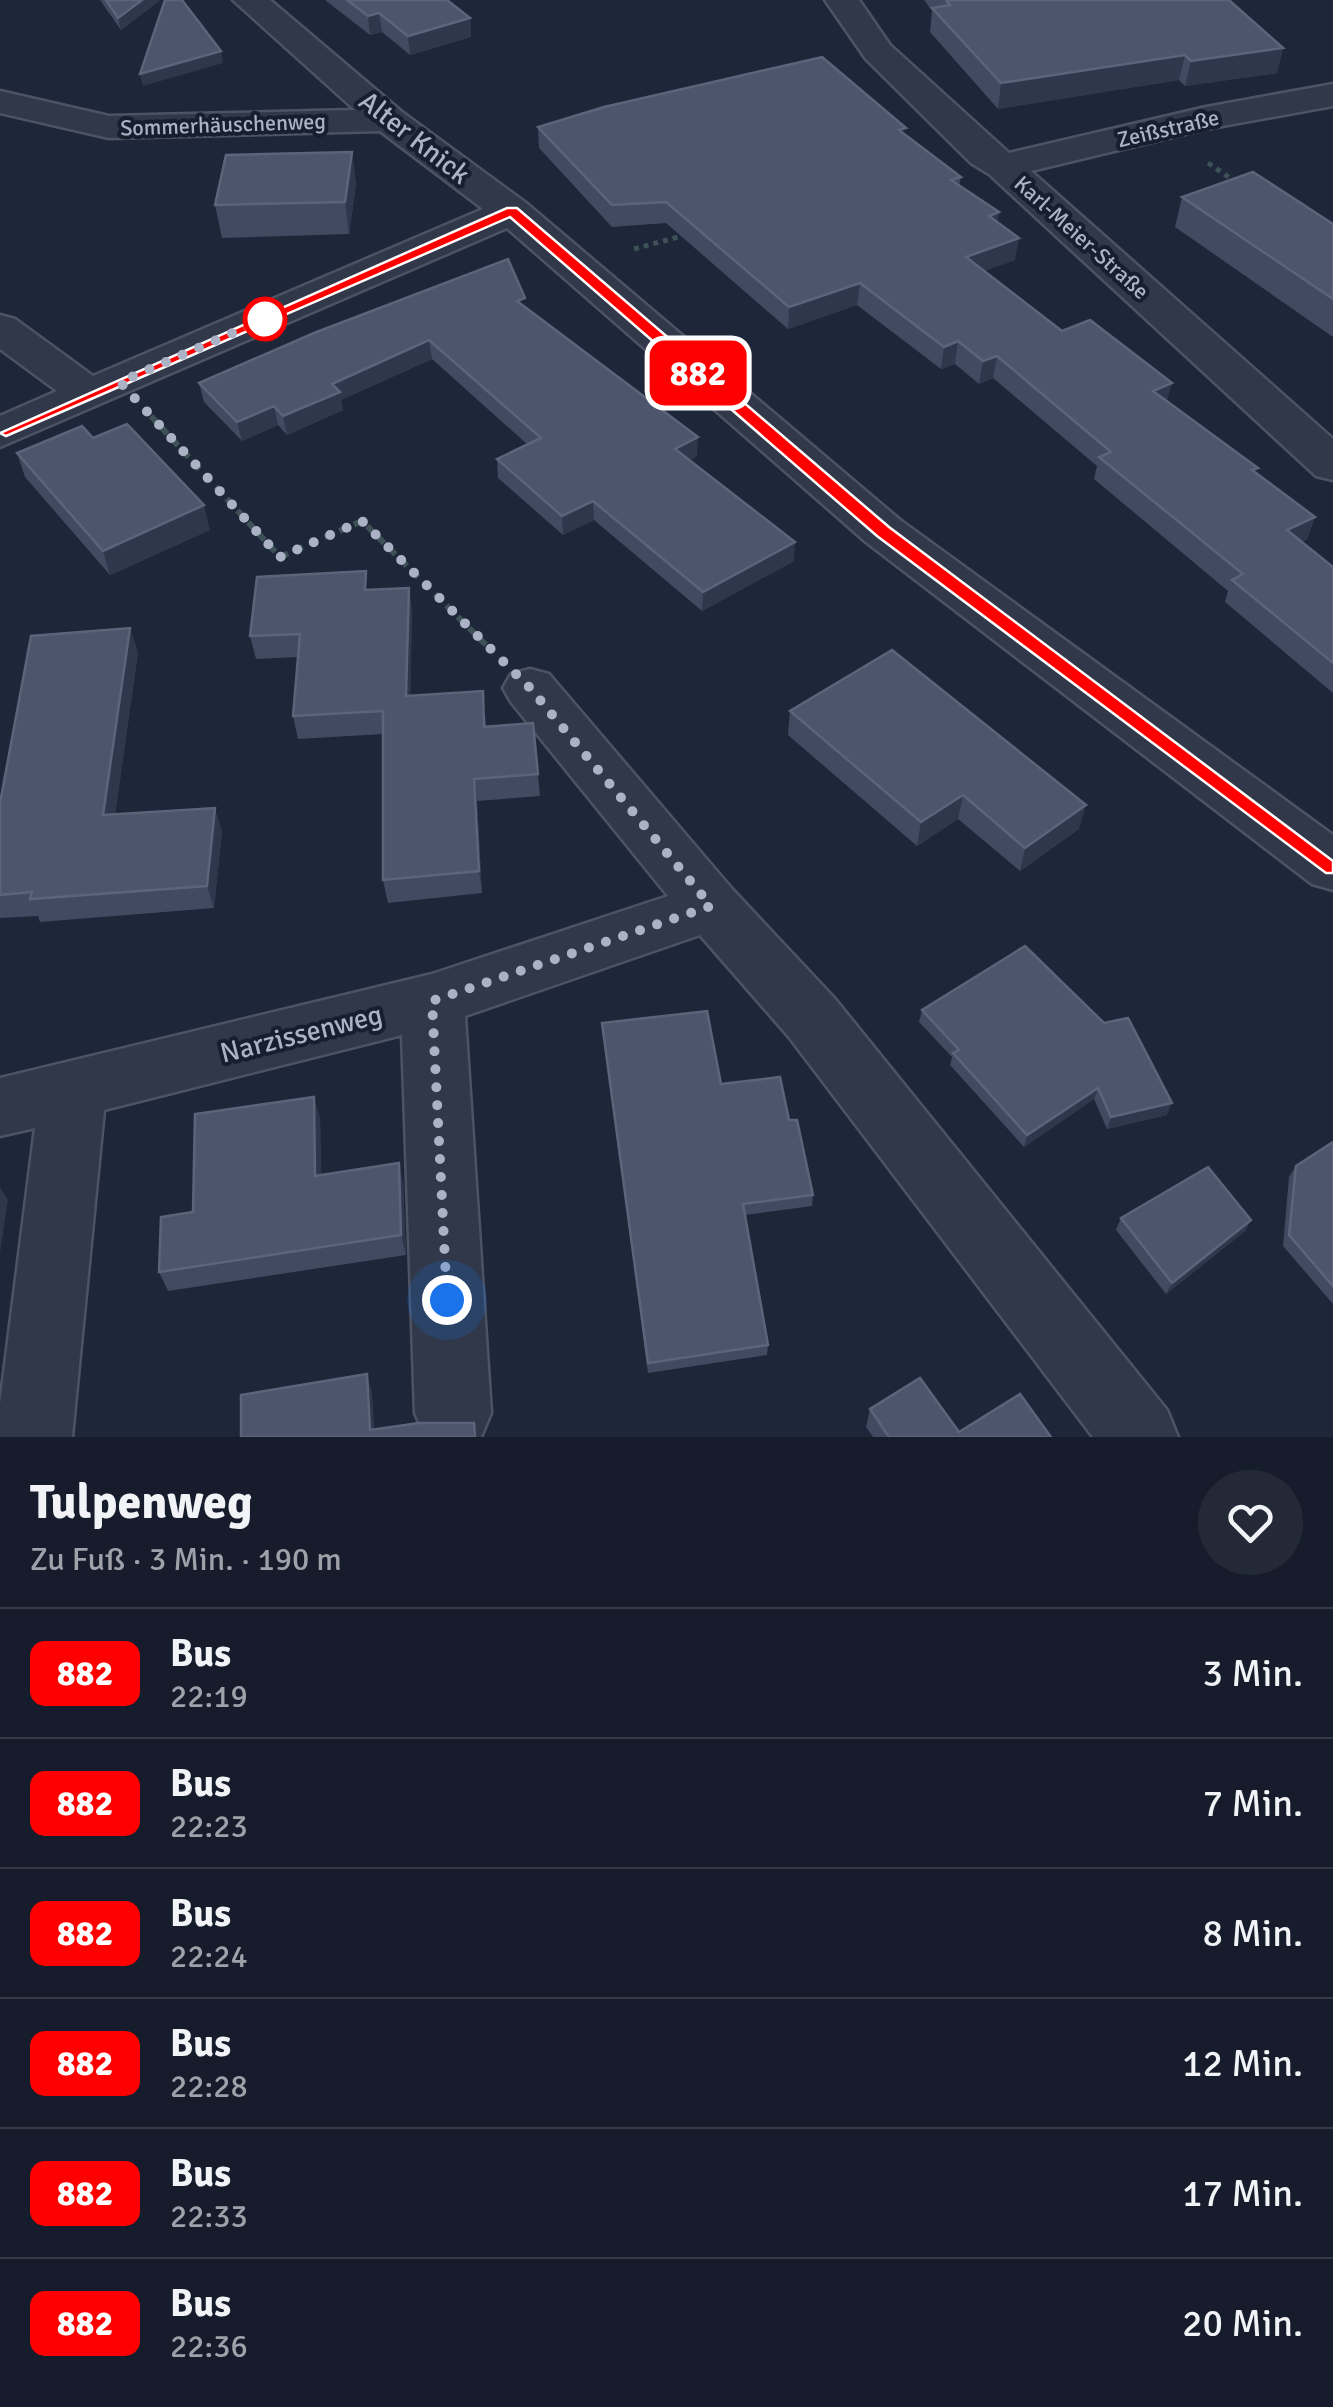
<!DOCTYPE html>
<html lang="de">
<meta charset="utf-8">
<style>
:root{--surface:#161c2b;--page:#232937;--text:#f1f3f6;--muted:#9ea1a9;--line:#353a47}
body{margin:0;font-family:Signika,sans-serif;background:var(--page);color:var(--text);height:100vh;display:flex;flex-direction:column;font-size:38px;white-space:nowrap}
*{box-sizing:border-box;margin:0}
p{font-size:32px;color:var(--muted)}
.icon{flex:none;width:55px;height:55px;fill:none;stroke:currentColor;stroke-width:2;stroke-linecap:round;stroke-linejoin:round}
.map{position:relative;height:1437px;overflow:hidden}
.side{display:flex;flex-direction:column;background:var(--surface);flex:1}
.side>*{flex:none}
.badge{padding:0 20px;border-radius:15px;font-size:35px;line-height:65px}
.you{position:absolute;width:50px;height:50px;margin:-25px;border:8px solid #fff;border-radius:50%;background:#1a73e8;box-shadow:0 0 0 15px #1a73e833}
.map>.badge{position:absolute;translate:-50% -50%;box-shadow:0 0 0 5px #fff}
.round{display:grid;place-items:center;flex:none;width:105px;height:105px;border-radius:52px;background:var(--page)}
.headline{display:flex;align-items:center;justify-content:space-between;height:170px;padding:0 30px}
h1{font-size:48px;font-weight:800;line-height:75px}
ul{padding:0;list-style:none}
li{display:flex;align-items:center;gap:30px;height:130px;padding:0 30px;border-top:2px solid var(--line)}
li div{flex:1}
li b{display:block;font-size:38px}
li em{font-style:normal}
li .badge{min-width:110px;font-weight:700;text-align:center}
.map>svg:first-child{display:block}
</style>
<div class="map">
<svg width="1333" height="1437" viewBox="0 0 1333 1437">
<rect width="100%" height="100%" fill="#1e2639"/>
<g fill="none" stroke-linecap="round" stroke-linejoin="round">
<!-- minor casing -->
<g stroke="#4c5364" stroke-width="5">
<g id="minor">
<polygon points="233,0 270,0 402,112 526,203 900,520 1333,835 1333,890 1312,884 866,542 507,228 0,447 0,416 57,391 0,349 0,315 15,319 93,376 483,209 380,131 109,138 0,113 0,91 109,116 355,110"/>
<polygon points="825,0 859,0 890,45 1009,153 1206,107 1333,84 1333,106 1206,129 1031,171 1333,439 1333,480 1316,476 989,174 971,163 866,59"/>
<polygon points="530,669 549,674 732,889 835,999 1167,1410 1178,1437 1093,1437 789,1037 700,935 465,1016 491,1413 481,1437 425,1437 415,1413 402,1035 104,1110 72,1437 0,1437 0,1404 35,1128 0,1136 0,1078 432,974 668,896 511,702 503,688 511,674"/>
</g>
</g>
<!-- path-far1 -->
<g stroke="#3d5157" stroke-width="5" stroke-dasharray="5 5" stroke-linecap="butt">
<polyline points="1208,163 1239,184"/>
<polyline points="634,249 689,234"/>
</g>
<!-- path -->
<polyline stroke="#3d5157" stroke-width="6" stroke-dasharray="8 8" stroke-linecap="butt" points="151,416 280,557 362,521 491,650"/>
<!-- minor -->
<use href="#minor" fill="#313849" fill-rule="evenodd"/>
</g>
<!-- wall -->
<g fill="#414a61">
<polygon points="100,0 160,0 121,30"/>
<polygon points="325,0 447,0 470,18 471,37 410,55 382,32 370,35"/>
<polygon points="924,0 1229,0 1283,48 1277,73 1185,86 1179,80 998,109 930,32 932,11"/>
<polygon points="538,127 905,134 961,177 959,185 999,212 997,223 1015,260 984,271 1062,331 1167,401 1257,474 1315,517 1307,539 1302,542 1333,567 1333,693 1225,602 1228,591 1094,479 1097,466 993,378 979,384 955,364 941,369 857,305 788,329 666,223 612,227 539,148"/>
<polygon points="352,152 356,184 349,234 222,238 215,205"/>
<polygon points="1182,197 1333,224 1333,337 1175,227"/>
<polygon points="525,307 697,456 690,460 794,561 702,611 594,520 563,535 498,478 497,459 528,445 432,359 341,400 343,410 287,435 278,425 242,441 204,402 199,383"/>
<polygon points="17,453 210,530 110,575 25,477"/>
<polygon points="409,588 412,611 410,696 485,713 486,726 533,723 540,796 477,801 482,893 388,903 383,880 383,734 298,739 293,716 298,657 256,659 250,636 370,590"/>
<polygon points="138,652 115,814 222,831 214,908 40,922 38,916 0,918 0,803"/>
<polygon points="790,711 1079,829 1020,871 958,819 917,846 788,735"/>
<polygon points="922,1010 1167,1115 1107,1129 1094,1099 1024,1147 950,1065 952,1057 919,1022"/>
<polygon points="602,1023 789,1120 813,1195 812,1206 745,1215 768,1345 767,1355 648,1373"/>
<polygon points="320,1118 321,1175 403,1183 406,1255 168,1291 159,1272 193,1212"/>
<polygon points="1333,1142 1333,1304 1283,1246 1289,1177 1296,1166"/>
<polygon points="1121,1218 1251,1220 1245,1231 1166,1294 1116,1230"/>
<polygon points="870,1409 959,1432 1051,1437 873,1437 866,1427"/>
</g>
<!-- shaded-wall -->
<g fill="#2e374c">
<polygon points="142,0 160,0 121,30 118,18"/>
<polygon points="379,13 382,32 370,35 368,16"/>
<polygon points="470,18 471,37 410,55 408,36"/>
<polygon points="1283,48 1277,73 1185,86 1191,61"/>
<polygon points="221,51 223,63 143,86 140,74"/>
<polygon points="1185,55 1179,80 998,109 1001,83"/>
<polygon points="352,152 356,184 349,234 345,202"/>
<polygon points="999,212 995,234 989,216"/>
<polygon points="1019,238 1015,260 963,279 966,257"/>
<polygon points="860,283 857,305 788,329 789,307"/>
<polygon points="429,340 432,359 341,400 343,410 287,435 283,416 332,384"/>
<polygon points="958,341 955,364 941,369 944,347"/>
<polygon points="997,356 993,378 979,384 983,361"/>
<polygon points="1172,383 1166,405 1153,391"/>
<polygon points="274,406 278,425 242,441 237,422"/>
<polygon points="698,437 697,456 675,468 675,449"/>
<polygon points="593,501 594,520 563,535 562,516"/>
<polygon points="204,505 210,530 110,575 103,551"/>
<polygon points="1315,517 1307,539 1279,552 1287,530"/>
<polygon points="795,542 794,561 702,611 703,592"/>
<polygon points="409,588 412,611 410,719 406,696"/>
<polygon points="130,628 138,652 112,838 103,815"/>
<polygon points="474,779 477,801 482,893 479,871"/>
<polygon points="963,795 958,819 917,846 921,822"/>
<polygon points="1086,805 1079,829 1020,871 1025,848"/>
<polygon points="215,808 222,831 214,908 207,886"/>
<polygon points="1098,1088 1094,1099 1024,1147 1027,1135"/>
<polygon points="314,1097 320,1118 322,1196 315,1176"/>
<polygon points="1172,1103 1167,1115 1107,1129 1111,1117"/>
<polygon points="399,1163 403,1183 406,1255 401,1235"/>
<polygon points="0,1187 8,1200 0,1253"/>
<polygon points="1251,1220 1245,1231 1166,1294 1172,1283"/>
<polygon points="367,1374 372,1392 375,1437 370,1430"/>
</g>
<!-- building -->
<g fill="#4c556c" stroke="#5b647a" stroke-width="2.5">
<polygon points="106,0 142,0 118,18"/>
<polygon points="165,0 182,0 221,51 140,74"/>
<polygon points="347,0 447,0 470,18 408,36 379,13 368,16"/>
<polygon points="946,0 1229,0 1283,48 1191,61 1185,55 1001,83 932,8 950,5"/>
<polygon points="822,57 906,128 899,130 961,177 951,180 999,212 989,216 1019,238 966,257 1062,331 1090,320 1172,383 1153,391 1258,468 1252,470 1315,517 1287,530 1333,567 1333,663 1232,580 1243,574 1099,457 1111,452 997,356 983,361 958,341 944,347 860,283 789,307 666,202 612,205 538,127 604,107"/>
<polygon points="352,152 345,202 215,205 226,155"/>
<polygon points="1253,172 1333,224 1333,299 1182,197"/>
<polygon points="508,259 525,298 517,301 698,437 675,449 795,542 703,592 593,501 562,516 497,459 541,438 429,340 332,384 340,392 283,416 274,406 237,422 199,383 314,333"/>
<polygon points="127,424 204,505 103,551 17,453 82,426 93,438"/>
<polygon points="366,571 365,590 409,588 406,696 483,691 484,727 533,723 538,774 474,779 479,871 383,880 383,711 293,716 300,634 250,636 257,577"/>
<polygon points="130,628 103,815 215,808 207,886 30,899 32,892 0,895 0,803 31,636"/>
<polygon points="892,650 1086,805 1025,848 963,795 921,822 790,711"/>
<polygon points="1025,946 1104,1023 1128,1018 1172,1103 1111,1117 1098,1088 1027,1135 953,1053 959,1050 922,1010"/>
<polygon points="707,1011 721,1084 780,1077 789,1120 797,1120 813,1195 743,1204 768,1345 648,1363 602,1023"/>
<polygon points="314,1097 315,1176 399,1163 401,1235 159,1272 161,1217 193,1212 195,1114"/>
<polygon points="1333,1142 1333,1286 1289,1235 1296,1166"/>
<polygon points="1208,1167 1251,1220 1172,1283 1121,1218"/>
<polygon points="367,1374 370,1430 419,1423 474,1423 475,1437 241,1437 241,1395"/>
<polygon points="920,1378 959,1432 1020,1394 1051,1437 889,1437 870,1409"/>
</g>
<!-- line -->
<polygon fill="#f00" stroke="#fff" stroke-width="2.5" points="507,208 517,208 889,527 1333,861 1333,873 1326,873 877,536 510,217 6,436 0,433"/>
<g fill="none" stroke-linecap="round" stroke-linejoin="round">
<!-- walk -->
<polyline stroke="#abb2c6" stroke-width="10" stroke-dasharray="0 18" points="265,319 120,382 280,557 362,521 530,688 711,906 432,1001 447,1300"/>
</g>
<!-- markers -->
<circle fill="#fff" stroke="#f00" stroke-width="5" cx="265" cy="319" r="20"/>
<g text-anchor="middle" stroke-width="8" stroke-linejoin="round" paint-order="stroke">
<!-- far-street labels -->
<g font-size="22" fill="#abb2c6" stroke="#171e2d">
<text transform="translate(223 124) rotate(-2)" y="8">Sommerhäuschenweg</text>
<text transform="translate(1168 128) rotate(-13)" y="8">Zeißstraße</text>
<text transform="translate(1082 237) rotate(42)" y="8">Karl-Meier-Straße</text>
</g>
<!-- street labels -->
<g font-size="28" fill="#abb2c6" stroke="#171e2d">
<text transform="translate(415 137) rotate(38)" y="10">Alter Knick</text>
<text transform="translate(301 1033) rotate(-14)" y="10">Narzissenweg</text>
</g>
</g>
</svg>
<div class="you" style="left:447px;top:1300px"></div>
<b class="badge" style="left:698px;top:373px;background:#f00;color:#fff">882</b>
</div>
<section class="side">
<div class="headline"><div><h1>Tulpenweg</h1><p>Zu Fuß · 3 Min. · 190 m</p></div><a class="round"><svg class="icon" aria-label="heart" viewBox="0 0 24 24"><path d="M12 20l-8-8c-3-5 5-10 8-4 3-6 11-1 8 4z"/></svg></a></div>
<ul>
<li><span class="badge" style="background:#f00;color:#fff">882</span><div><b>Bus</b><p>22:19</p></div><em>3 Min.</em></li>
<li><span class="badge" style="background:#f00;color:#fff">882</span><div><b>Bus</b><p>22:23</p></div><em>7 Min.</em></li>
<li><span class="badge" style="background:#f00;color:#fff">882</span><div><b>Bus</b><p>22:24</p></div><em>8 Min.</em></li>
<li><span class="badge" style="background:#f00;color:#fff">882</span><div><b>Bus</b><p>22:28</p></div><em>12 Min.</em></li>
<li><span class="badge" style="background:#f00;color:#fff">882</span><div><b>Bus</b><p>22:33</p></div><em>17 Min.</em></li>
<li><span class="badge" style="background:#f00;color:#fff">882</span><div><b>Bus</b><p>22:36</p></div><em>20 Min.</em></li>
</ul>
</section>
